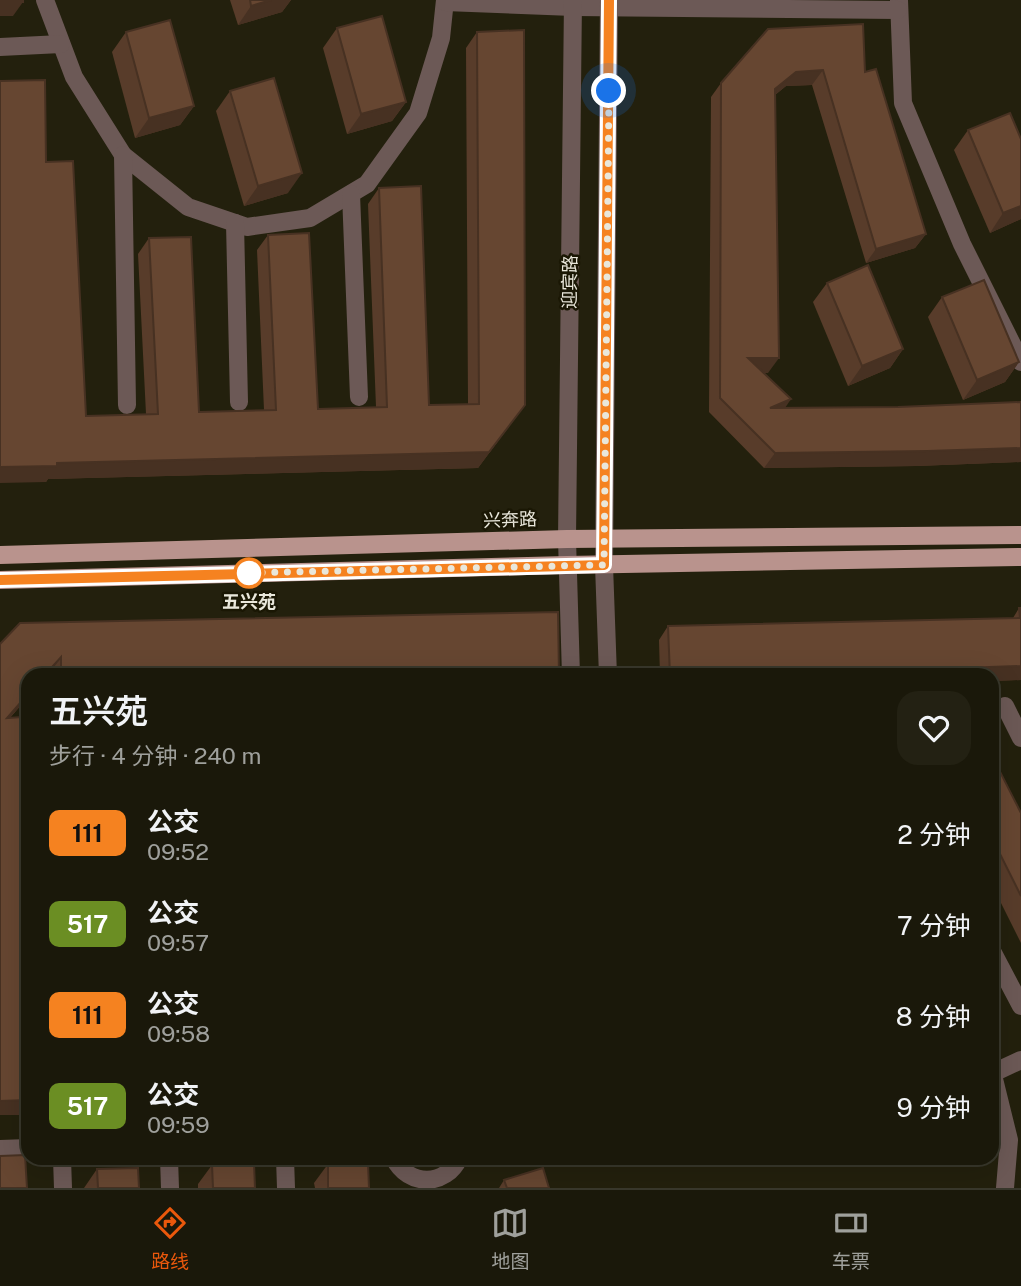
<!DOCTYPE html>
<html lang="zh">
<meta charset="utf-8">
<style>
:root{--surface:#1a180a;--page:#232113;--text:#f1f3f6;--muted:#9fa09c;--line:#38372b;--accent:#ea580c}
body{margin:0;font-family:"Public Sans","Noto Sans SC",sans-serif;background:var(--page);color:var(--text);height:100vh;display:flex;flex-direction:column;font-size:26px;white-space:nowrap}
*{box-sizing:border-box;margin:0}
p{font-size:23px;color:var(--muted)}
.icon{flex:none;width:38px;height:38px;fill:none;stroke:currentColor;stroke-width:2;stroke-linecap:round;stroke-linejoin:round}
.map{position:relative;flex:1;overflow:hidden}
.drawer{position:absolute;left:21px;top:668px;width:978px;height:497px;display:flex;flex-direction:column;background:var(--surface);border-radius:21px;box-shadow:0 7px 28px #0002,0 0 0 2px var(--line)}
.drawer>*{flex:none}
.badge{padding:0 14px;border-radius:10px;font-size:24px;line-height:46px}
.you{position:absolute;width:35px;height:35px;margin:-18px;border:5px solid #fff;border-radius:50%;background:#1a73e8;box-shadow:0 0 0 10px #1a73e833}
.map>.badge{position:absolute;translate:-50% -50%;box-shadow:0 0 0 4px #fff}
.round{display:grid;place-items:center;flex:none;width:74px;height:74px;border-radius:21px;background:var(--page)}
.head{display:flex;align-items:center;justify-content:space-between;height:119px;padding:0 28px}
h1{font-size:33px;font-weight:600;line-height:52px}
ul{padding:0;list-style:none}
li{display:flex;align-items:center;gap:21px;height:91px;padding:0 28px}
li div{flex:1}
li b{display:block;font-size:26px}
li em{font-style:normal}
li .badge{min-width:77px;font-weight:700;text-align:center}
.dock{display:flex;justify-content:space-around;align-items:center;height:98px;border-top:2px solid var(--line);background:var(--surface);font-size:19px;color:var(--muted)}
.dock a{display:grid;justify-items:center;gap:4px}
.dock .active{color:var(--accent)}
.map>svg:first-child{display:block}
</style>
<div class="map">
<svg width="1021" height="1188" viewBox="0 0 1021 1188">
<rect width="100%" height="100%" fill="#23200d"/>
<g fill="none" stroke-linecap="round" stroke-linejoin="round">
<!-- minor -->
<g stroke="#6c5956" stroke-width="18">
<polyline points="45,0 74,77 123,155 188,207 247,227 310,218 367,184 418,113 441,38 445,0"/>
<polyline points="899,0 903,103 962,244 1021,362"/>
<polyline points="445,2 573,7 898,10"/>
<polyline points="0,47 61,44"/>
<polyline points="123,155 127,405"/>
<polyline points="351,194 359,397"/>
<polyline points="235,223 239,402"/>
<polyline points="571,676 567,539 573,0"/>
<polyline points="608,676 604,565 609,0"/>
<polyline points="1005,706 1021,738"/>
<polyline points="992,951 1021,1006"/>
<polyline points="992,1071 1009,1140 1005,1188"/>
<polyline points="993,1073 1021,1060"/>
<polyline points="0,1149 28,1148"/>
<polyline points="62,1158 63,1188"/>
<polyline points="169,1158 170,1188"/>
<polyline points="285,1158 286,1188"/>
<path d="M394 1158C408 1187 446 1187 459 1158"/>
</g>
<!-- major -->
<g stroke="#b9938d" stroke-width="18">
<polyline points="0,555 567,539 1021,535"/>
<polyline points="0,580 567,565 1021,557"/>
</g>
</g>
<!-- wall -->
<g fill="#583c2a">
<polygon points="230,0 291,0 282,12 238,25"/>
<polygon points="337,28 406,102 392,121 347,134 323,48"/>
<polygon points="768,29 865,72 926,234 915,248 866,263 812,85 786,86 775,95 768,373 763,373 785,408 898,407 1021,402 1021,462 917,466 764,468 709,412 711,97 721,83"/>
<polygon points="126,32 194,106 180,125 135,138 112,52"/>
<polygon points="477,32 525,405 478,468 48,479 46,482 46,162 86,416 146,414 138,254 149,238 199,412 264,410 257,250 268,235 318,409 376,407 368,204 379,188 429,405 468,404 466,48"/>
<polygon points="230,91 288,193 244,206 216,111"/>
<polygon points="968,130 1021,139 1021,219 990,233 954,150"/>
<polygon points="827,283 903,349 890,368 848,386 813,302"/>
<polygon points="942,297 1019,362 1005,382 963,400 928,317"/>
<polygon points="1019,608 1021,608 1021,680 992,681 992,676 660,676 659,640 668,626 1013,618"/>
<polygon points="20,623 559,676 51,676 51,671 47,676 28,676 28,697 10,718 21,879 22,1115 0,1115 0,644"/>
<polygon points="992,756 1021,813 1021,943 992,885"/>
<polygon points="328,1164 369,1188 315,1188 314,1183"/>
<polygon points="212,1165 255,1188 198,1188 198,1184"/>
<polygon points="97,1169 139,1188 84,1188"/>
<polygon points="504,1180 549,1188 499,1188"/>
</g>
<!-- shaded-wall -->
<g fill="#473122">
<polygon points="271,0 291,0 282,12 238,25 251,6"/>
<polygon points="0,2 23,2 13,16 0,16"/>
<polygon points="823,70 812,85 786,86 764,104 775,89 796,72"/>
<polygon points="406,102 392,121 347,134 361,114"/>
<polygon points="194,106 180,125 135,138 149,118"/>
<polygon points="302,173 288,193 244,206 258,186"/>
<polygon points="1021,206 1021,219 990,233 1003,213"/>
<polygon points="926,234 915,248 866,263 876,249"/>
<polygon points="903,349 890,368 848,386 862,366"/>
<polygon points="748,358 779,358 768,373 737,373"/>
<polygon points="1019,362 1005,382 963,400 977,380"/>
<polygon points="791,399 781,414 770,408"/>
<polygon points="525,405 478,468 48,479 46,482 0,483 0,467 57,463"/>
<polygon points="1021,448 1021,462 917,466 764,468 775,453"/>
<polygon points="61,657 51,671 47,676 44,676"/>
<polygon points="1021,666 1021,680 992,681 992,676 731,676"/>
<polygon points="503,671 499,676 448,676 451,672"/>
<polygon points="409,673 407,676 288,676"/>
<polygon points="28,694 28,697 0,729 7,718"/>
<polygon points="28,1100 28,1106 22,1115 0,1115 0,1101"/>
</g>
<!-- building -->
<g fill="#664631" stroke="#473122" stroke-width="2">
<rect x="0" y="0" width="23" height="2"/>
<polygon points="250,0 271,0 251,6"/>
<polygon points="382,16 406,102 361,114 337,28"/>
<polygon points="170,20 194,106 149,118 126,32"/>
<polygon points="863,24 865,72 876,69 926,234 876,249 823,70 796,72 775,89 779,358 748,358 791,399 770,408 898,407 1021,402 1021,448 928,451 775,453 720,398 721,83 768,29"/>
<polygon points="524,30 525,405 489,452 57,463 57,466 0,467 0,81 45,80 46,162 73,161 86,416 158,414 149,238 191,237 199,412 276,410 268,235 309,233 318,409 387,407 379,188 421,186 429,405 479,404 477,32"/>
<polygon points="274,78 302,173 258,186 230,91"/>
<polygon points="1010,113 1021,139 1021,206 1003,213 968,130"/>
<polygon points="868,265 903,349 862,366 827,283"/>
<polygon points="984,280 1019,362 977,380 942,297"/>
<polygon points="1019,608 1021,608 1021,666 731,676 670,676 668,626 1020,618"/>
<polygon points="558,612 559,676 503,676 503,671 451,672 451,676 409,676 409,673 288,676 61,676 61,657 44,676 28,676 28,694 7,718 22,717 26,869 21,879 27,888 28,938 28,1100 0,1101 0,644 20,623"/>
<polygon points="992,756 1021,813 1021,896 992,838"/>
<polygon points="25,1155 27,1188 0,1188 0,1156"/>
<polygon points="254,1163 255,1188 213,1188 212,1165"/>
<polygon points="368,1163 369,1188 328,1188 328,1164"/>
<polygon points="138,1168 139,1188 98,1188 97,1169"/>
<polygon points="543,1168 549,1188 507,1188 504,1180"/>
</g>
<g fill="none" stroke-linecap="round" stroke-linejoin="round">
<!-- line casing -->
<g stroke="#fff" stroke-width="16">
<polyline id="line" points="0,580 604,565 609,0"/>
</g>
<!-- line -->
<use href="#line" stroke="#f58220" stroke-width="10"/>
<!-- walk -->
<polyline stroke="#e9e7db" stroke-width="7" stroke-dasharray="0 12.6" points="249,573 243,573 604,565 609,91"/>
</g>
<!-- markers -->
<circle fill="#fff" stroke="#f58220" stroke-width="3.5" cx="249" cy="573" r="14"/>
<g text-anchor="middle" stroke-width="5" stroke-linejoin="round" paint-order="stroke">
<!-- street labels -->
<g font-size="18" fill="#e9e7db" stroke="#1a1704">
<text transform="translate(570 282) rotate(-89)" y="6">迎宾路</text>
<text transform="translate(510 520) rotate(-2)" y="6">兴奔路</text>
</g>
<!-- stop labels -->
<g font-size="18" font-weight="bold" fill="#e9e7db" stroke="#1a1704">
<text x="249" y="608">五兴苑</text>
</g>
</g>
</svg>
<div class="you" style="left:609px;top:91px"></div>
<section class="drawer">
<div class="head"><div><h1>五兴苑</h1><p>步行 · 4 分钟 · 240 m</p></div><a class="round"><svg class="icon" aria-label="heart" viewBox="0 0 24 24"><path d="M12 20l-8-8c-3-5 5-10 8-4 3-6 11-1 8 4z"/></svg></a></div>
<ul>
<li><span class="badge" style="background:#f58220;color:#111">111</span><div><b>公交</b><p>09:52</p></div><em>2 分钟</em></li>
<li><span class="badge" style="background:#6b8e23;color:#fff">517</span><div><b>公交</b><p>09:57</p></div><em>7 分钟</em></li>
<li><span class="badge" style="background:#f58220;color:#111">111</span><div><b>公交</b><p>09:58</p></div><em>8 分钟</em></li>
<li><span class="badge" style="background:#6b8e23;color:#fff">517</span><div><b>公交</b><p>09:59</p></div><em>9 分钟</em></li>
</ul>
</section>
</div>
<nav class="dock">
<a class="active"><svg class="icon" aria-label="directions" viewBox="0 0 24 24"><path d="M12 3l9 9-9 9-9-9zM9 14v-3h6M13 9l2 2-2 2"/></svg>路线</a>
<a><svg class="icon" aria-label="map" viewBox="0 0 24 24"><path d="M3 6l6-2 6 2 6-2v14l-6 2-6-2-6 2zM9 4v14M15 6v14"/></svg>地图</a>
<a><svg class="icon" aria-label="tickets" viewBox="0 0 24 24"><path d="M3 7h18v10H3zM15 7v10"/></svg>车票</a>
</nav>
